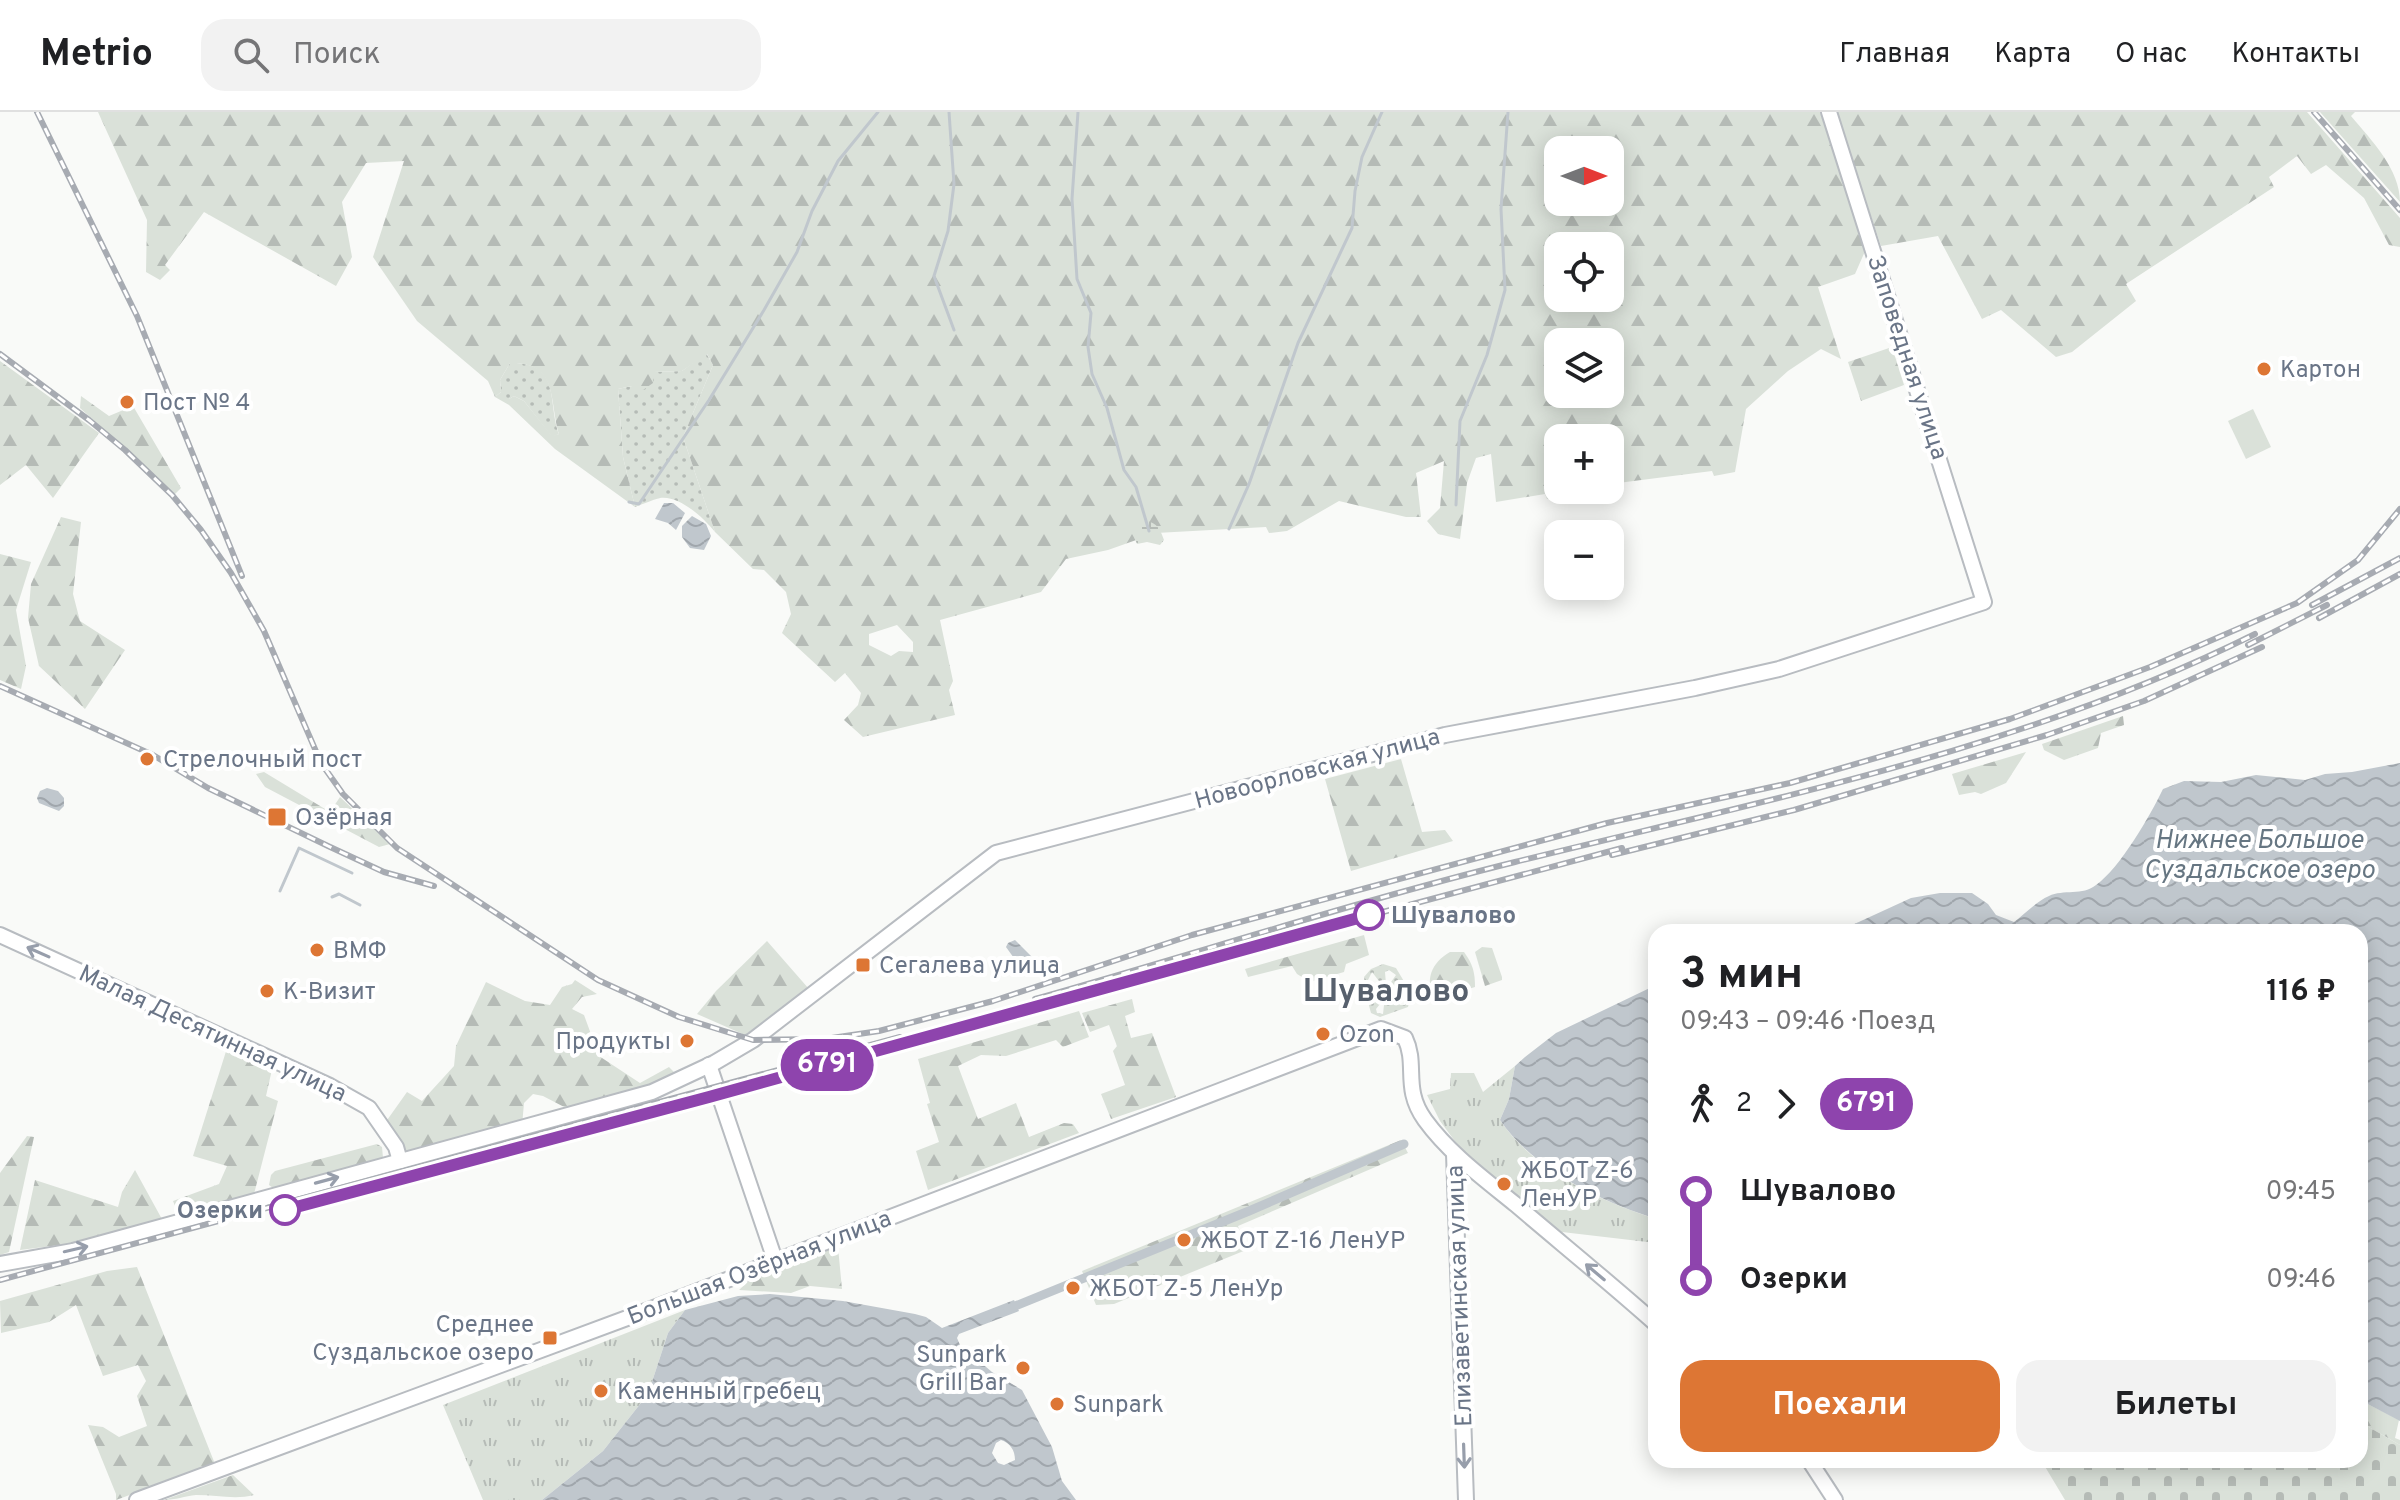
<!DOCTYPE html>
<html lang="ru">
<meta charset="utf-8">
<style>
:root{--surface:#fff;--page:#f2f2f2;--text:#202124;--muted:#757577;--line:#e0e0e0;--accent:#dd7634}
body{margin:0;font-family:Overpass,sans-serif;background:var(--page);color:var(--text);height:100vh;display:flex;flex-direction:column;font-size:30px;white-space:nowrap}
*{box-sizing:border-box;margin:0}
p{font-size:26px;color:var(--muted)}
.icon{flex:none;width:44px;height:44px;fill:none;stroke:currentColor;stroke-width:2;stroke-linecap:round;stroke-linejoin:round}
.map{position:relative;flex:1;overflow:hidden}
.side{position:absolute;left:1648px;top:812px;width:720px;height:544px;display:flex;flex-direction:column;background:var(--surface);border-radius:24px;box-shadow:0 4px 20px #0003}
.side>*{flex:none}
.badge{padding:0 16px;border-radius:26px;font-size:28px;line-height:52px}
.needle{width:52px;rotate:90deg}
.tools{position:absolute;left:1544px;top:24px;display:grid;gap:16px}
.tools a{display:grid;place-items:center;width:80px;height:80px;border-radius:16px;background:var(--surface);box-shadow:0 4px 20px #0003;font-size:40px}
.map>.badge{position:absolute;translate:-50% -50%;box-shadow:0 0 0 4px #fff}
.legs{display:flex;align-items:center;gap:12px;height:88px;padding:0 32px;font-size:26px}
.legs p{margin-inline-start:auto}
.headline{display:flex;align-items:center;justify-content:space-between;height:136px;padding:0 32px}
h1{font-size:44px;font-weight:700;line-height:60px}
.action{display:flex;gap:16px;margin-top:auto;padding:16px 32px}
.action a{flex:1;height:92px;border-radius:24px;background:var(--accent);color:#fff;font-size:32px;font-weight:700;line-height:92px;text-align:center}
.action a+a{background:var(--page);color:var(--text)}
ul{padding:0 32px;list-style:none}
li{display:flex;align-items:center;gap:28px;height:88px;font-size:30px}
li i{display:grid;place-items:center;width:12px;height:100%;margin:0 10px;background:currentColor}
li i::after{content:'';width:20px;height:20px;margin:-10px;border:6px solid;border-radius:50%;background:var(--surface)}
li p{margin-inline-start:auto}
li:first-child i{background:linear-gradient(#0000 50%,currentColor 0)}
li:last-child i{background:linear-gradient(currentColor 50%,#0000 0)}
header{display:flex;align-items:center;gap:48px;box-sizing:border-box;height:112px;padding:0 40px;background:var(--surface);border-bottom:2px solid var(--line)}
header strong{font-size:38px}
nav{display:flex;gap:44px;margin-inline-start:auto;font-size:28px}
.search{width:560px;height:72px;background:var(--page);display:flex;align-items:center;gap:20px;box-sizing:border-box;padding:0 28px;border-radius:24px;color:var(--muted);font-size:30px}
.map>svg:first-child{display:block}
</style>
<header>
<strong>Metrio</strong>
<div class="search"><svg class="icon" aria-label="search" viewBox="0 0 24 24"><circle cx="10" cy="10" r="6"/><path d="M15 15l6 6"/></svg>Поиск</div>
<nav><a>Главная</a><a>Карта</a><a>О нас</a><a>Контакты</a></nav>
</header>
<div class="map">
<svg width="2400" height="1388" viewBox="0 0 2400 1388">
<defs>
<pattern id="grass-dots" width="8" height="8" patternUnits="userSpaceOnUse" patternTransform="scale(2)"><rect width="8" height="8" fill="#dae1d9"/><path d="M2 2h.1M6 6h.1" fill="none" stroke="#b5bbb6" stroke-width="1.8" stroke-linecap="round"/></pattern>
<pattern id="forest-firs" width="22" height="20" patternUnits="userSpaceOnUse" patternTransform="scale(2)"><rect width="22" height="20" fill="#dae1d9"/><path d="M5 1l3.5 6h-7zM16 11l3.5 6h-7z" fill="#b5bbb6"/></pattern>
<pattern id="wetland-marsh" width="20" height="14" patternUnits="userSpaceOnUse" patternTransform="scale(2)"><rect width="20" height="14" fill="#dae1d9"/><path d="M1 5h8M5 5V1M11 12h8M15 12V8" fill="none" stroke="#b5bbb6"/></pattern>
<pattern id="cemetery-stones" width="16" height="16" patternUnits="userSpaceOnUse" patternTransform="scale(2)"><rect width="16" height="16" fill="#dae1d9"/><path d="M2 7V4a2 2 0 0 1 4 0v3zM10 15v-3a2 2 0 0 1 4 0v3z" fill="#b5bbb6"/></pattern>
<pattern id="park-tufts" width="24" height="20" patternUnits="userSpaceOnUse" patternTransform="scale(2)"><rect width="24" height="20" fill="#dae1d9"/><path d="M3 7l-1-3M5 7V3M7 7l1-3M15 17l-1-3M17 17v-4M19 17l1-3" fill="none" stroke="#b5bbb6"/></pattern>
<pattern id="water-waves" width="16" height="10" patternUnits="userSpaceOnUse" patternTransform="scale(2)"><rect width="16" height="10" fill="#c0c7cd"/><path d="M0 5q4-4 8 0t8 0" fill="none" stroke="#a0a6ac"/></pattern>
</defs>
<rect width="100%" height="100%" fill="#f9faf8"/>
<!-- grass -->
<g fill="url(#grass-dots)">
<path d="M706 241 713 253 683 325 715 420C704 406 679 383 660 386 652 388 643 392 635 395L623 345 618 277 632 274 654 260 682 259Z"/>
<path d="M510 251C562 250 547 289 559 322L552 325 524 289 514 284 509 287V293L495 285 501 280 500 268Z"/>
<polygon points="1383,852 1396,856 1405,871 1392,875 1389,873 1396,863 1389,858 1385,860 1386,872 1382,873 1372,860 1368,868 1381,876 1380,879 1366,882 1364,865 1371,857"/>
<polygon points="1406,874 1410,887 1408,895 1380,905 1371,901 1367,886 1382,881 1380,892 1376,897 1377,901 1383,902 1385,884 1390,882 1398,887 1400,893 1405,893 1406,885 1399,885 1392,879"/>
</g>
<!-- forest -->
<g fill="url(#forest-firs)" fill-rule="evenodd">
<path d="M98 0H1820L1866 137 1855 162 1818 175 1841 247 1821 237 1788 259 1746 297 1735 360 1714 364 1712 359 1610 372V326H1558V378L1596 379 1547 387 1545 382 1496 390 1491 342 1476 346 1467 371 1460 427 1438 422 1427 409 1440 396 1444 349 1416 361 1421 405H1406L1339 389 1287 419 1269 421 1266 415 1156 421 1108 438 1066 447 1041 480 940 508 953 569 949 578 955 603 863 625 844 608 858 593 861 581 845 561 835 570 782 521 791 502 786 480 764 458 753 457 715 420 683 325 713 253 707 242 682 259 654 260 653 271 643 278 632 274 618 277 623 345 635 395 555 337 509 293V287L514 284 524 289 552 324 559 322C549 289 559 250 510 251L500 268 501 280 495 285 488 269 417 209 373 145 404 49 366 51 342 90 352 145 336 174 204 100 165 153 170 158 160 168 146 160 147 108ZM1558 38H1610V90H1558ZM1558 134H1610V186H1558ZM1558 230H1610V282H1558ZM897 513 913 530V540L899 539 891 544 869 533V522Z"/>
<polygon points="1836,0 2307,0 2400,106 2400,135 2389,133 2364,86 2326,53 2311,62 2297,44 2269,65 2274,75 2126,172 2136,189 2072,240 2056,245 2001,198 1982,207 1938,124 1881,134"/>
<path d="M2320 0H2355L2351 4C2372 29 2400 57 2400 90Z"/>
<polygon points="1892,235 1904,273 1861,289 1848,250"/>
<polygon points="0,249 99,321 53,386 26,353 0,373 0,395"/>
<polygon points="81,284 109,304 133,294 181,376 175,382 80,296"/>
<polygon points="61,405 81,410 73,482 80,509 125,538 85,597 39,554 28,506 31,472"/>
<polygon points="0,442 31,450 16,498 26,554 21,577 0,568"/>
<polygon points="2123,604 2124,613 2101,621 2098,636 2064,648 2044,638 2042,632"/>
<polygon points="2026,640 2006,671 1981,682 1975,680 1959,683 1952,662"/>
<polygon points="1401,647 1422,720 1445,718 1453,729 1351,759 1325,667"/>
<polygon points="264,660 330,700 340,685 390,732 379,735 265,675 256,662"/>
<polygon points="1364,823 1369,843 1346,852 1344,860 1310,870 1297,862 1292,854 1248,865 1245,857"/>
<polygon points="767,829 809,877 745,923 697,902 716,879"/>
<polygon points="1482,835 1492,836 1502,865 1502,868 1485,874 1475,840"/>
<path d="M1450 840H1464C1473 852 1475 861 1475 875L1436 887C1423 869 1432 850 1450 840Z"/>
<path d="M575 868 597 882 582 885 572 897 584 903 599 944 640 971 669 955 674 960C661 980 593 990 568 997L543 984 533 982 524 991 522 1014 415 1042 407 1040 385 1011 407 980 422 989 454 954 456 934 486 870 525 889 550 893 562 875 572 872Z"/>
<polygon points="1132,887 1135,900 1125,904 1131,926 1152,921 1176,985 1111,1007 1101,982 1125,973 1113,939 1117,934 1109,913 1090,920 1082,901"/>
<polygon points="1079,899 1089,925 1063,935 1056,928 1006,944 981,943 958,954 978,1007 1016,991 1029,1025 1064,1011 1073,1012 1079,1021 928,1078 916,1039 939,1030 927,992 930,991 918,947"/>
<polygon points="228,933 273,953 266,984 278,989 254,1082 179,1104 173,1089 219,1072 227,1054 193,1044"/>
<polygon points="27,1024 34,1025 9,1140 0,1143 0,1061"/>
<polygon points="1401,1028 1408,1041 1238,1114 1246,1138 1114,1192 1096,1193 1082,1159"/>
<polygon points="377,1032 382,1035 383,1046 273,1076 269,1073 271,1063 275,1059"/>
<polygon points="135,1058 163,1109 76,1131 20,1138 35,1068 118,1095 122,1080"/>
<polygon points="838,1135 842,1177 810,1174 791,1181 739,1178 753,1165"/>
<polygon points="137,1155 215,1352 116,1388 116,1382 88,1313 103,1315 119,1325 147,1314 137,1284 146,1269 138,1253 103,1264 76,1193 49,1210 1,1221 0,1189 107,1159"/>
<polygon points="2360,1288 2399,1308 2395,1326 2400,1328 2400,1333 2360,1310"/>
<path d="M233 1363 254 1383C235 1388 217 1383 196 1383 185 1384 175 1388 164 1388Z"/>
</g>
<!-- wetland -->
<path fill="url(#wetland-marsh)" d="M1146 409C1157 410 1161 419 1164 428L1160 433 1147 430 1137 432 1132 420 1135 413Z"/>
<!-- cemetery -->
<polygon fill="url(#cemetery-stones)" points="2360,1310 2400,1333 2400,1388 2065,1388 2041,1348 2360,1348"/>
<!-- park -->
<g fill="url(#park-tufts)">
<path d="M1515 954 1509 987 1500 1008C1533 1058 1600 1089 1656 1107V1131L1562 1120 1498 1070 1460 1036 1440 1009 1427 983 1450 977 1451 961H1474L1483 980Z"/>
<polygon points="685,1198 668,1221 648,1282 603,1339 542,1388 483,1388 443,1293"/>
</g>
<!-- pitch -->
<polygon fill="#dae1d9" points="2253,297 2271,335 2246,347 2228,309"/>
<!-- water -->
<g fill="url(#water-waves)" fill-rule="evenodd">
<polygon points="664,391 673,391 685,401 676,418 668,411 655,407"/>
<polygon points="692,404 706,412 711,424 704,438 690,436 682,425 682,414"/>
<path d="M2400 651V1309L2360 1288V820H1837L1911 786 1940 781H1972L1988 792 1996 803 2014 810C2025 802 2037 789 2049 784 2063 777 2083 784 2096 773 2120 756 2150 704 2163 677L2184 669 2221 670 2256 663 2305 668 2325 662 2352 660Z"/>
<polygon points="47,676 58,679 64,686 64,694 59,699 39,691 37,686 40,679"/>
<polygon points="1015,828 1034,847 1034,856 1030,860 1021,856 1006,835 1008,831"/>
<path d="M1656 873V1107C1600 1089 1534 1058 1500 1008L1509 987 1515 954 1525 945 1556 921Z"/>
<path d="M770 1182 843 1189 915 1202 926 1205 942 1216 1014 1188 1019 1199 959 1222 957 1226 960 1233 992 1260 1022 1278 1052 1335 1062 1369 1076 1388H542L603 1339 648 1282 668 1221 685 1198 738 1184ZM1001 1328C1010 1331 1015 1338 1015 1348L1004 1353 998 1351 992 1341 996 1331Z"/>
</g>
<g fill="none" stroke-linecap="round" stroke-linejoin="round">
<!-- stream -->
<g stroke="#c0c7cd" stroke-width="3">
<polyline points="949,0 954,72 948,119 934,164 954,218"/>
<polyline points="1078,0 1072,87 1077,167 1091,201 1088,235 1092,262 1107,296 1124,358 1136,375 1149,419"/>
<polyline points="629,390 639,392 709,288 764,198 797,140 812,99 838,49 878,0"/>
<polyline points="1456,393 1460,309 1487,243 1505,178 1501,97 1508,0"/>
<polyline points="1229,417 1249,372 1298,231 1352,116 1355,79 1362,45 1382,0"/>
<polyline points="280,779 299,736 352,761"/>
<polyline points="332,785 339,782 360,793"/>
</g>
<!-- canal -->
<polyline stroke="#c0c7cd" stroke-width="9" points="1008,1197 1249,1099 1404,1032"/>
<!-- secondary casing -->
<g stroke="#b8bcc1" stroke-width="18">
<g id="secondary">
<polyline points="0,823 330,974 369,996 396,1035 400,1049"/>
<polyline points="709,953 775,1148"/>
<polyline points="1454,1042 1466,1388"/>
<polyline points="0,1152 73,1139 652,980 714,951 753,928 996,741 1445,623 1695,576 1779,557 1984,490 1829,0"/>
<polyline points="1809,1348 1835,1388"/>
<path d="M137 1388 646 1199 1381 917 1405 926C1418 953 1402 976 1425 1008 1449 1041 1483 1066 1515 1092 1562 1132 1610 1171 1656 1212"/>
</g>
</g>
<!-- secondary -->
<use href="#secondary" stroke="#fff" stroke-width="14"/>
<!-- rail casing -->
<g stroke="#a7abb2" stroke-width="6">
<g id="rail">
<polyline points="37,0 137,204 242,464"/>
<polyline points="2314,0 2400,98"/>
<polyline points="0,242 89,308 125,338 172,383 201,418 231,461 264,519 321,651 343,682 397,736 598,868 679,905 753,928 825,927 879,919 993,889 1192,823 1607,711 1790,671 2010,607 2150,555 2297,491 2358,448 2400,397"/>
<polyline points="2312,493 2400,446"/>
<polyline points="2319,506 2400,462"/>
<polyline points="2248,533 2327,493"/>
<polyline points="0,574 153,643 208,676 328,734 384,760 434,774"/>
<polyline points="1612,743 1794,698 2047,623 2144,589 2262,535"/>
<polyline points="1297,823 1622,736"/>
<path d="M1035 887C1195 842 1354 790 1515 750 1765 688 2023 638 2255 522"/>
<polyline points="888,936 1050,891"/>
<polyline points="0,1168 900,925"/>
</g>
</g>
<!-- rail -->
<use href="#rail" stroke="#fff" stroke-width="3" stroke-dasharray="9" stroke-linecap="butt"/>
</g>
<!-- one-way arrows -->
<defs><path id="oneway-shaft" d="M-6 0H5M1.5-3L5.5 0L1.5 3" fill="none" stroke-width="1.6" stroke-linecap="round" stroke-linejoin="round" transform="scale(2)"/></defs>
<g stroke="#979eab">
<use href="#oneway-shaft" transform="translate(38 840) rotate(-156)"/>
<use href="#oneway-shaft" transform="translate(327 1068) rotate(-15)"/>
<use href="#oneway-shaft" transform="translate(76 1137) rotate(-13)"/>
<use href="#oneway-shaft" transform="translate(1595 1160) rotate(-140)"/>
<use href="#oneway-shaft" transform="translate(1464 1344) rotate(88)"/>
</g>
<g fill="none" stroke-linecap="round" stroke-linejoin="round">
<!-- line-1 casing -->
<g stroke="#fff" stroke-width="18">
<polyline id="line-1" points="285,1098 709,985 1369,803"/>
</g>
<!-- line-1 -->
<use href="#line-1" stroke="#8e44ad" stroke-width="12"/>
</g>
<!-- markers -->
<g fill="#dd7634" stroke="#fff" stroke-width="3">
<circle cx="2264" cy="257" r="8"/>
<circle cx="127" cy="290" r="8"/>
<circle cx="147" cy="647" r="8"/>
<rect x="267" y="695" width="20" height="20" rx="4"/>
<circle cx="317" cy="838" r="8"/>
<rect x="855" y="845" width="16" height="16" rx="4"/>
<circle cx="267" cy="879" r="8"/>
<circle cx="1323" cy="922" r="8"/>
<circle cx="687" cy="929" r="8"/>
<circle cx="1504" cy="1072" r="8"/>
<circle cx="1184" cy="1128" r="8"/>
<circle cx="1073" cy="1176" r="8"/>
<rect x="542" y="1218" width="16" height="16" rx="4"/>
<circle cx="1023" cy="1256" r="8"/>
<circle cx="601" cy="1279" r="8"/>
<circle cx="1057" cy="1292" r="8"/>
</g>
<g fill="#fff" stroke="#8e44ad" stroke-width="4">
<circle cx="1369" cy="803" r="14"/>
<circle cx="285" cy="1098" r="14"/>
</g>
<g text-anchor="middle" stroke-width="8" stroke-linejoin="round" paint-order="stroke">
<!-- street labels -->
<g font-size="24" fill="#6a7587" stroke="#fff">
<text transform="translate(1908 245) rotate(72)" y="8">Заповедная улица</text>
<text transform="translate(1317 656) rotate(-15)" y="8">Новоорловская улица</text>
<text transform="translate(213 921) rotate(25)" y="8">Малая Десятинная улица</text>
<text transform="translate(759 1155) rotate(-21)" y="8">Большая Озёрная улица</text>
<text transform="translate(1459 1184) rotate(-92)" y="8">Елизаветинская улица</text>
</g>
<!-- poi labels -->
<g font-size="24" fill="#6a7587" stroke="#fff" text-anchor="start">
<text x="2280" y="265">Картон</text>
<text x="143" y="298">Пост № 4</text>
<text x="163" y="655">Стрелочный пост</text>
<text x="295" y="713">Озёрная</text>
<text x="333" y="846">ВМФ</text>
<text x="879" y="861">Сегалева улица</text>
<text x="283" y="887">К-Визит</text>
<text x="1339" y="930">Ozon</text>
<text x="671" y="937" text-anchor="end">Продукты</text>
<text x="1520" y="1066">ЖБОТ Z-6<tspan x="1520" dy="28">ЛенУР</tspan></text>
<text x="1200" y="1136">ЖБОТ Z-16 ЛенУР</text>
<text x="1089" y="1184">ЖБОТ Z-5 ЛенУр</text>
<text x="534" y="1220" text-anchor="end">Среднее<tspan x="534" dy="28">Суздальское озеро</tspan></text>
<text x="1007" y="1250" text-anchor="end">Sunpark<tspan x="1007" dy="28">Grill Bar</tspan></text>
<text x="617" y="1287">Каменный гребец</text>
<text x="1073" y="1300">Sunpark</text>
</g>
<!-- stop labels -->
<g font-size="24" font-weight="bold" fill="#6a7587" stroke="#fff" text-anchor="start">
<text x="1391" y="811">Шувалово</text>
<text x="263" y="1106" text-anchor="end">Озерки</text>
</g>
<!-- water labels -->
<g font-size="26" font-style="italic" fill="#667682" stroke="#fff">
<text x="2259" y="736">Нижнее Большое<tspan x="2259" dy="30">Суздальское озеро</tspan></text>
</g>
<!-- district labels -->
<g font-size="32" font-weight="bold" fill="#57606d" stroke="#fff">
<text x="1386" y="889">Шувалово</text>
</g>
</g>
</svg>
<div class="tools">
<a><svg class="needle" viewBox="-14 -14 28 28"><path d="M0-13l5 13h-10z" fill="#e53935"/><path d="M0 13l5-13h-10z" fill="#757577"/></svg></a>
<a><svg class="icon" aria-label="locate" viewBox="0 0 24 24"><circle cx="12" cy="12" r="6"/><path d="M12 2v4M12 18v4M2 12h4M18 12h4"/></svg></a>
<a><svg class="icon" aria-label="layers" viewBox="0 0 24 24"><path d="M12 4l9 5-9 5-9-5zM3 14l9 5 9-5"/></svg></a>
<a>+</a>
<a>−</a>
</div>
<b class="badge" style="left:827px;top:953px;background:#8e44ad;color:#fff">6791</b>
<section class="side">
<div class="headline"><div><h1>3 мин</h1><p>09:43 – 09:46 · Поезд</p></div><b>116 ₽</b></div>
<div class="legs"><svg class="icon" aria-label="walk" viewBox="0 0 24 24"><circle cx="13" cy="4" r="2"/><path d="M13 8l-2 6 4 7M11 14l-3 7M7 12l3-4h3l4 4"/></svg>2<svg class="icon" aria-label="forward" viewBox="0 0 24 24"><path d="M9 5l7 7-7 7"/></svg><b class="badge" style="background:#8e44ad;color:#fff">6791</b></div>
<ul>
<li><i style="color:#8e44ad"></i><b>Шувалово</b><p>09:45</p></li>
<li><i style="color:#8e44ad"></i><b>Озерки</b><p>09:46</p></li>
</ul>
<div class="action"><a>Поехали</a><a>Билеты</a></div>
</section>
</div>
